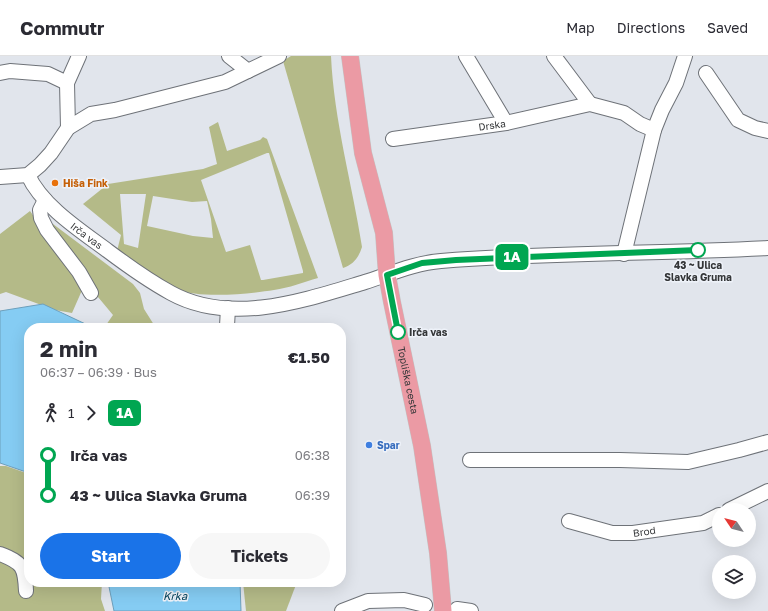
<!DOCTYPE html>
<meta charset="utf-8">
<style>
:root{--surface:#fff;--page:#f7f7f7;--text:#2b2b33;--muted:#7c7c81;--line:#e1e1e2;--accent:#1a73e8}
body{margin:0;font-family:"Golos Text",sans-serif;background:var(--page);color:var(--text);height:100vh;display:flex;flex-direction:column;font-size:15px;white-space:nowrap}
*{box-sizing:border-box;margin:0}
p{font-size:13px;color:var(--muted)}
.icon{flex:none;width:22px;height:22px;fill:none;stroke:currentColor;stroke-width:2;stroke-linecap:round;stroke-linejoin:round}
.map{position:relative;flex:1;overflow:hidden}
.sheet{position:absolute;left:24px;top:267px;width:322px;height:264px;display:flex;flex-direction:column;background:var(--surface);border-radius:16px;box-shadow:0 4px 16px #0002}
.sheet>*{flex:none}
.badge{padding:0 8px;border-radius:6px;font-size:14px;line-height:26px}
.needle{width:26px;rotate:305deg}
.fabs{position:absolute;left:712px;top:447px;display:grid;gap:8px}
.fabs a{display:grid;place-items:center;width:44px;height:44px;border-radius:50%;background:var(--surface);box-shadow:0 4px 16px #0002;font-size:20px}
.map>.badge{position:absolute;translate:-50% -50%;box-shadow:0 0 0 2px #fff}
.legs{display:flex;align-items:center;gap:6px;height:44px;padding:0 16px;font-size:13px}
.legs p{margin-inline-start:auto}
.headline{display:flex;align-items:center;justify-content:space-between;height:68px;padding:0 16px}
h1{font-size:22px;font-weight:700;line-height:30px}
.action{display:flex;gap:8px;margin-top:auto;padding:8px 16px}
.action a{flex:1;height:46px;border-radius:24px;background:var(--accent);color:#fff;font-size:16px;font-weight:700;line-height:46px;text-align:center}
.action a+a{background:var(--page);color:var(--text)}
ul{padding:0 16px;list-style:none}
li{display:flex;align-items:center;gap:14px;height:40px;font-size:15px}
li i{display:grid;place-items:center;width:6px;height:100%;margin:0 5px;background:currentColor}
li i::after{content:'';width:10px;height:10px;margin:-5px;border:3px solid;border-radius:50%;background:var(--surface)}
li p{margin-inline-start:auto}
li:first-child i{background:linear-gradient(#0000 50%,currentColor 0)}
li:last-child i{background:linear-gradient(currentColor 50%,#0000 0)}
header{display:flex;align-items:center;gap:24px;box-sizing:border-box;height:56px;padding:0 20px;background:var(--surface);border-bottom:1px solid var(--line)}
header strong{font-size:19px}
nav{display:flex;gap:22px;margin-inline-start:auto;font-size:14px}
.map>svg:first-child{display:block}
</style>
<header>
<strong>Commutr</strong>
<nav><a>Map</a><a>Directions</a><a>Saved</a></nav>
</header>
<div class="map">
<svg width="768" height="555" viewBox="0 0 768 555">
<rect width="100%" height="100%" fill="#e1e5ec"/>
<!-- green -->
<g fill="#b4ba88" fill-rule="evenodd">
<path d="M291 0H331C334 65 352 127 362 191 359 201 353 209 343 212L283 5Z"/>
<path d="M218 66 227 95 260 84 263 81 267 83 318 222C304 226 289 232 274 234 248 238 200 243 176 233 155 224 134 209 117 195L121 179 83 148 108 128 203 113 217 108 209 71ZM267 97H269L303 215V217L263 224H261L250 189 226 196 201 124ZM120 138H146L138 192 124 188ZM153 140 192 146 207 145 211 163 213 182 193 180 147 170Z"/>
<polygon points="30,155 83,232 72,257 55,254 6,236 0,238 0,178"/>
<polygon points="53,168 133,228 140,237 144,253 156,272 112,272 106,269 113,259 93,235 50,172"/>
<polygon points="0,410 6,410 29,418 29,526 102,526 101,543 105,555 0,555"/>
<polygon points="243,526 297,526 286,555 246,555"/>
</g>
<!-- water -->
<g fill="#85ccf3" stroke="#6d9fbb">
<polygon points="43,248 94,272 29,272 29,417 0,407 0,255"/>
<polygon points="108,526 240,526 241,555 114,555"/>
</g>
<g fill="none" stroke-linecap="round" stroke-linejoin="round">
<!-- minor casing -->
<g stroke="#6e7278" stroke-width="16">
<g id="minor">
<polyline points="229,0 248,15"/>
<polyline points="466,0 506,67"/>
<polyline points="554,0 590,48"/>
<polyline points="0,17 10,15 48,18 67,27"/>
<polyline points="706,17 738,64 755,72 768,75"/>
<polyline points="68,72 67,27 79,0"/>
<path id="s1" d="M393 83 506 67 590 48 624 57 640 68 654 74"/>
<path id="s2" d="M28 119C42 150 81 175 108 195 128 210 149 225 171 237 231 270 305 244 365 226 390 218 415 207 441 205 550 196 659 198 768 192"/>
<polyline points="0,121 28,119 40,109 51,97 68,72 91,58 115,54 225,26 279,0"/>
<polyline points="45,144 40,154 41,162 47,174 79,216 91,237"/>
<polyline points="624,198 654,74 662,54 676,27 685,0"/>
<polyline points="228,252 227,270 229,272"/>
<polyline points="470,404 620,404 688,406 739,394 768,386"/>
<polyline points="729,454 768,435"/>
<path id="s3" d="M569 465 612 477H633L703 467 719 459"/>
<path d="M0 498C23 507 25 511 26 535"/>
<polyline points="457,553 471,555"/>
<polyline points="342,555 368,545 404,544 425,549"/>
</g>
</g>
<!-- major casing -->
<g stroke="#c2c3c3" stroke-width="18">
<g id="major">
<path id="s4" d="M350 0 363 97 384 177 387 219 392 246 422 390 438 497 443 555"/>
</g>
</g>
<!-- minor -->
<use href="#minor" stroke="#fff" stroke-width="14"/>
<!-- major -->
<use href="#major" stroke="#eb9aa4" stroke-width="17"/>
</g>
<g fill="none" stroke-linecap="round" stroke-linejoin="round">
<!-- line-1 casing -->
<g stroke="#fff" stroke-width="9">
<polyline id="line-1" points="398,276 387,219 422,207 456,204 698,194"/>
</g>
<!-- line-1 -->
<use href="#line-1" stroke="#00a651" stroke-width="6"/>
</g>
<!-- markers -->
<circle fill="#e8710a" stroke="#eef2f9" stroke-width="1.5" cx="55" cy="127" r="4"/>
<g fill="#fff" stroke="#00a651" stroke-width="2">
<circle cx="698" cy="194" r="7"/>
<circle cx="398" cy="276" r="7"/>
</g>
<circle fill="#3f7fe0" stroke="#eef2f9" stroke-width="1.5" cx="369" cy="389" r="4"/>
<g text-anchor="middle" stroke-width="3" stroke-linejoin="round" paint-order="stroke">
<!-- street labels -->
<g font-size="10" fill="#343638" stroke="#eef2f9">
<text dy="4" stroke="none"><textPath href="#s1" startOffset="100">Drska</textPath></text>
<text dy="4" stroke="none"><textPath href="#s2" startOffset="85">Irča vas</textPath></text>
<text dy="4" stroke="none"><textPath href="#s4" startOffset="330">Topliška cesta</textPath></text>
<text dy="4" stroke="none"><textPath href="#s3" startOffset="77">Brod</textPath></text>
</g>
<!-- food labels -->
<g font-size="10" font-weight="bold" fill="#c56008" stroke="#eef2f9" text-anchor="start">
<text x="63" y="131">Hiša Fink</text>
</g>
<!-- stop labels -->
<g font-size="10" font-weight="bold" fill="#343638" stroke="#eef2f9">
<text x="698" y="213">43 ~ Ulica<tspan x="698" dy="12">Slavka Gruma</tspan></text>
<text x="409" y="280" text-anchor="start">Irča vas</text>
</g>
<!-- shop labels -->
<g font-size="10" font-weight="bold" fill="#366cbe" stroke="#eef2f9" text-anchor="start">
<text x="377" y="393">Spar</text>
</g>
<!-- water labels -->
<g font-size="11" font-style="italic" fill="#07455f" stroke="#eef2f9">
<text x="175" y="544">Krka</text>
</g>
</g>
</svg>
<div class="fabs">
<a><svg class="needle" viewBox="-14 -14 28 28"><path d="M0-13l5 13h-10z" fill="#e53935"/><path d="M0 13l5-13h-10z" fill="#7c7c81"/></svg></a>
<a><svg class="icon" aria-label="layers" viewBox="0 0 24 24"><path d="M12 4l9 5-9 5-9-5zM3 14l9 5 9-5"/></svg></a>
</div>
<b class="badge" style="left:512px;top:201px;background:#00a651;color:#fff">1A</b>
<section class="sheet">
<div class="headline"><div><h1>2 min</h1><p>06:37 – 06:39 · Bus</p></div><b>€1.50</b></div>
<div class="legs"><svg class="icon" aria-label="walk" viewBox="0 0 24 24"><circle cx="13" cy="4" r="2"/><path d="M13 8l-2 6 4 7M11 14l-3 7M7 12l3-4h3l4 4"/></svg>1<svg class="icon" aria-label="forward" viewBox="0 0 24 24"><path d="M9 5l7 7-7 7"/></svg><b class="badge" style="background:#00a651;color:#fff">1A</b></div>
<ul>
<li><i style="color:#00a651"></i><b>Irča vas</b><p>06:38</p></li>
<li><i style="color:#00a651"></i><b>43 ~ Ulica Slavka Gruma</b><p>06:39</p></li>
</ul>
<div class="action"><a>Start</a><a>Tickets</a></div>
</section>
</div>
